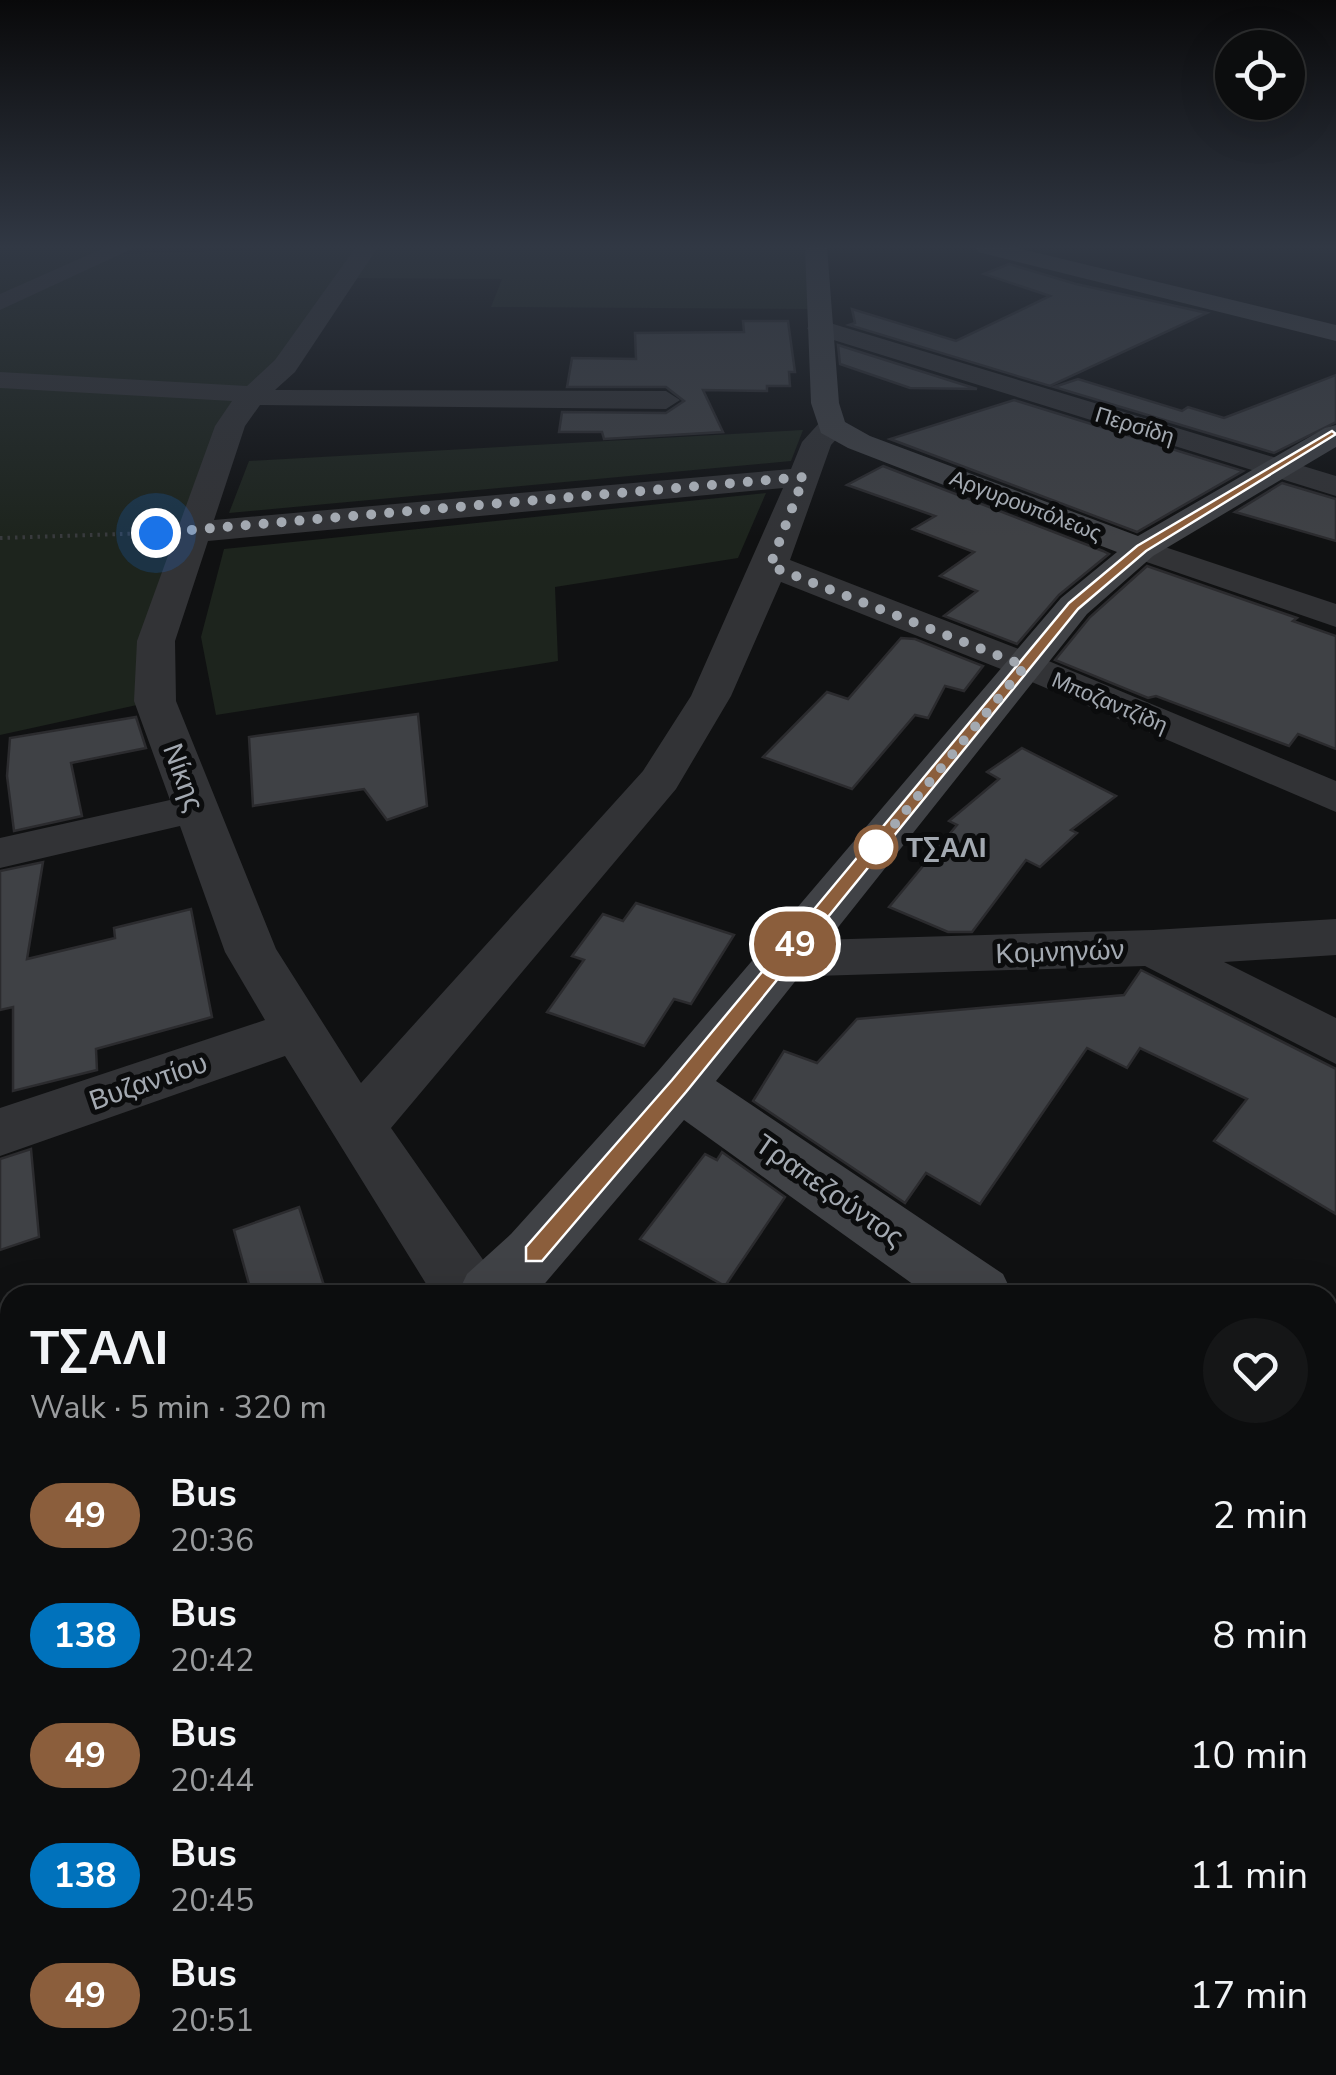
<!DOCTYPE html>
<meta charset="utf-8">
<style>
:root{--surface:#0c0d0e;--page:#151617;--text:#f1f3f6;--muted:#9a9c9e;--line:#2c2d2e}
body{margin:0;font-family:"Nunito Sans",sans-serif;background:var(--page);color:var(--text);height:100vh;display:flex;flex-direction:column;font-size:38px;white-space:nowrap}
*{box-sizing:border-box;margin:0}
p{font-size:32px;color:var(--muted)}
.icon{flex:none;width:55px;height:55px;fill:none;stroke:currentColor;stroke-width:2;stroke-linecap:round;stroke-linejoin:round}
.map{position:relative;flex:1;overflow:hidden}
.side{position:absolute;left:0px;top:1285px;width:1338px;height:790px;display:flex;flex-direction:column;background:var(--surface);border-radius:30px 30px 0 0;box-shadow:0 10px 40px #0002,0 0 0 2px var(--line)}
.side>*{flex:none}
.badge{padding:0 20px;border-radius:32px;font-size:35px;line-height:65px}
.controls{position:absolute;left:1215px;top:30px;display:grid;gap:20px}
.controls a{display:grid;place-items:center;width:90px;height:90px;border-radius:50%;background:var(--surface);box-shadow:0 10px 40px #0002,0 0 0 2px var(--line);font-size:50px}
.you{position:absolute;width:50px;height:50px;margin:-25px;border:8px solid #fff;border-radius:50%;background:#1a73e8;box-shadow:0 0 0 15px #1a73e833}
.map>.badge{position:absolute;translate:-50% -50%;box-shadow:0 0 0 5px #fff}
.round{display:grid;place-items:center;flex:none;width:105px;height:105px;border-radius:52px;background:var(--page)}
.headline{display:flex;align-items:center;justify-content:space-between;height:170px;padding:0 30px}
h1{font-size:48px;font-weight:700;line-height:75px}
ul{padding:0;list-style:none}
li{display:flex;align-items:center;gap:30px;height:120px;padding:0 30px}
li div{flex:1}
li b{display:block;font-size:38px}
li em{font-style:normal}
li .badge{min-width:110px;font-weight:700;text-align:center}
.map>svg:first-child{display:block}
</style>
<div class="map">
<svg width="1336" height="2075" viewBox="0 0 1336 2075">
<rect width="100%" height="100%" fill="#101112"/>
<!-- green -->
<g fill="#1d241d">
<polygon points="0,247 108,247 0,295"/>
<polygon points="332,247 816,247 818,309 491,307 502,279 343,278 243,405 137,705 0,735 0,303 116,254"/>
<polygon points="803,430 791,461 229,513 249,461"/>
<polygon points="766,493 738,558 555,587 558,661 216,715 201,637 224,549"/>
</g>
<!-- building -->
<g fill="#3f4145" stroke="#2b2b2e" stroke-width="2.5">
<polygon points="1009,264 1076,284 1207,313 1050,386 849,325 855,323 852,309 956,341 1050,296 984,274"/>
<polygon points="743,321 788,321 795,372 789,372 790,386 767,386 767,391 703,390 723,432 604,439 602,432 559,432 562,412 666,413 684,401 666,387 567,387 572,358 636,359 635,333 744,332"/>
<polygon points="838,345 977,389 910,388 840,364"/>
<polygon points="1336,375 1336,422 1274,453 1054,387 1078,379 1182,411 1188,407 1224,418"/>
<polygon points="1014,400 1243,471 1137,532 890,439"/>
<polygon points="883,466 1103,551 1109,554 1059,595 1017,644 944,616 977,591 940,576 974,552 913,529 935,516 847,485"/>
<polygon points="1282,483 1336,499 1336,541 1235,512"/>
<polygon points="1147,566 1297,618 1293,621 1336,636 1336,749 1298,734 1289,746 1156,696 1148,698 1055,660 1090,617"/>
<polygon points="901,638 915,639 983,666 964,691 945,686 928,718 915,715 852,789 763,757 827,692 848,699"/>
<polygon points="418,714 427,806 387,820 364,789 253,806 249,737"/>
<polygon points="136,717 146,748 71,763 82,816 14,831 7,776 10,738"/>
<polygon points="1022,748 1116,796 1071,830 1077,833 1040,867 1026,860 972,932 948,932 889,907 957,825 949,821 999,779 987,772"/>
<polygon points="43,862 27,959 115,938 114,928 191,909 212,1017 96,1049 97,1070 13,1091 13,1007 0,1010 0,871"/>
<polygon points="636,903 734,935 691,1004 674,999 644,1046 547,1012 584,960 572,956 603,914 623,921"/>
<polygon points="1141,970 1336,1069 1336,1214 1214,1141 1247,1099 1140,1048 1127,1068 1087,1048 980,1204 926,1173 905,1203 753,1101 784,1051 817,1063 857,1019 1124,995"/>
<polygon points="31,1149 39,1237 0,1250 0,1159"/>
<polygon points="722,1152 785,1197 725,1286 640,1239 705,1154 717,1160"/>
<polygon points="299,1207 327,1295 252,1295 234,1230"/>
</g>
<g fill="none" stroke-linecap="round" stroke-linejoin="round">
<!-- path -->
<polyline stroke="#383a3d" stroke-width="4" stroke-dasharray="2.5 5" stroke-linecap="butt" points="0,538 154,533"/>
<!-- street -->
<g fill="#323336" fill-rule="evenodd">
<polygon points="106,247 136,247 0,310 0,294"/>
<path d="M356 247H378L295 372 275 390 666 391 680 400 666 409 260 405 245 426 214 520 791 469 802 442 821 421H843L847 427 831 445 790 560 1039 657 1336 781V812L1011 673 781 582 731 696 676 789 391 1128 493 1274 503 1295H433L285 1056 0 1156V1108L265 1020 225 952 180 826 0 868V838L170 800 134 701 137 641 215 426 232 401 0 388V372L247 386 275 360ZM783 488 691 696 643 771 361 1083 276 949 176 701 175 641 208 541Z"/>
<polygon points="820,320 1336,476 1336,496 811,333 807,328"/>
<polygon points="1141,539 1336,604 1336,627 1129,556 1124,549 1129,542"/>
<polygon points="1336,919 1336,955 1224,962 1336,1018 1336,1064 1145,966 783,977 765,972 757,959 765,946 783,941 1153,930"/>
<polygon points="1328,1728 1336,1732 1336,1822 1328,1818"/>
<polygon points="434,2065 549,2065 545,2075 430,2075"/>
<polygon points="904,2065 1007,2065 1011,2075 908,2075"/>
</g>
<!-- secondary -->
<g fill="#404246" fill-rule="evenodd">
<polygon points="805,247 827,247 839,403 845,422 870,436 1138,536 1325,428 1336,425 1336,447 1153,556 1087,614 716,1081 1003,1274 1013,1295 928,1295 684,1120 535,1295 457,1295 467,1274 511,1234 659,1070 1061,598 1117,552 848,448 821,433 811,403"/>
<polygon points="975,247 1013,247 1336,325 1336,341 978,252"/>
<polygon points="1328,1499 1336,1503 1336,1580 1328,1576"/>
<polygon points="10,1602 10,1686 0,1690 0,1606"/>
<polygon points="200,2065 298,2065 296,2075 198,2075"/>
</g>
</g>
<!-- sky -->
<linearGradient id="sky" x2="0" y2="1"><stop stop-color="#09090a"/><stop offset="0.46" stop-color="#313844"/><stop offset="1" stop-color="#313844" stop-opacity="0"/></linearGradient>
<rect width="1336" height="537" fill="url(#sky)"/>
<!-- line -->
<polygon fill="#8b5e3c" stroke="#fff" stroke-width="2.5" points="1332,431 1336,434 1146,551 1078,609 686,1092 542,1261 526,1261 526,1247 672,1080 1069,603 1137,546"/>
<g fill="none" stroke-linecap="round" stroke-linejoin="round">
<!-- walk -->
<polyline stroke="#a3a9b1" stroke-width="10" stroke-dasharray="0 18" points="156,533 804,477 770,566 1025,666 876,847"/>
</g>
<!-- markers -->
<circle fill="#fff" stroke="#8b5e3c" stroke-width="5" cx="876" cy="847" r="20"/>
<g text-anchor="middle" stroke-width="10" stroke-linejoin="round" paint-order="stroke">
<!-- far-street labels -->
<g font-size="22" fill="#a3a9b1" stroke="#0b0c0d">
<text transform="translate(1135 425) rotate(17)" y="8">Περσίδη</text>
<text transform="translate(1026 505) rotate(21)" y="8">Αργυρουπόλεως</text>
<text transform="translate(1110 702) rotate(23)" y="8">Μποζαντζίδη</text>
</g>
<!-- street labels -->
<g font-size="28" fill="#a3a9b1" stroke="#0b0c0d">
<text transform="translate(184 777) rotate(70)" y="10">Νίκης</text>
<text transform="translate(1060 951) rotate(-2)" y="10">Κομνηνών</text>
<text transform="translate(148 1081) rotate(-19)" y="10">Βυζαντίου</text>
<text transform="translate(830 1190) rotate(35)" y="10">Τραπεζούντος</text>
</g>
<!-- stop labels -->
<g font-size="28" font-weight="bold" fill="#a3a9b1" stroke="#0b0c0d" text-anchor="start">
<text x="906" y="857">ΤΣΑΛΙ</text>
</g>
</g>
</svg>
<div class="controls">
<a><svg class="icon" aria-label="locate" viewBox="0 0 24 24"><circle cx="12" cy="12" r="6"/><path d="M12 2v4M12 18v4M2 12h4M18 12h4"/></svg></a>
</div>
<div class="you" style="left:156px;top:533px"></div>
<b class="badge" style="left:795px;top:944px;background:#8b5e3c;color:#fff">49</b>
<section class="side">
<div class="headline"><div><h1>ΤΣΑΛΙ</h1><p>Walk · 5 min · 320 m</p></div><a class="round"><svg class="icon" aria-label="heart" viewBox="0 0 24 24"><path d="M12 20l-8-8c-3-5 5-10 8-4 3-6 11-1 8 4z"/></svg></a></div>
<ul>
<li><span class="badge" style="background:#8b5e3c;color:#fff">49</span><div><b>Bus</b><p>20:36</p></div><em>2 min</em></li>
<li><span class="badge" style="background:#0072bc;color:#fff">138</span><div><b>Bus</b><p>20:42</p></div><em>8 min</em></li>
<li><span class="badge" style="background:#8b5e3c;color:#fff">49</span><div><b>Bus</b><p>20:44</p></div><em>10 min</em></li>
<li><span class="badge" style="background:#0072bc;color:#fff">138</span><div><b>Bus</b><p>20:45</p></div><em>11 min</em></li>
<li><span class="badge" style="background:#8b5e3c;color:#fff">49</span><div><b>Bus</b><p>20:51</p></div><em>17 min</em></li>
</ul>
</section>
</div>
